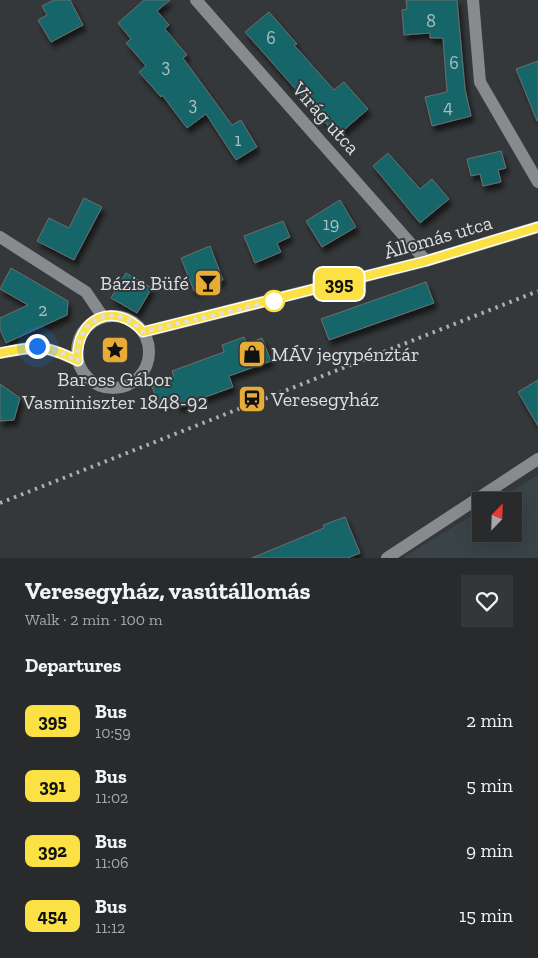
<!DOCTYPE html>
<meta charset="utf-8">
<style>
:root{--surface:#282a2c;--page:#343638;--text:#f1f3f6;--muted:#a5a7a9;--line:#444648}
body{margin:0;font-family:"Zilla Slab",serif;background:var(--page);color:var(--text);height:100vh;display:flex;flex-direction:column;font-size:19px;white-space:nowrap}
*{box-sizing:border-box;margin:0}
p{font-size:16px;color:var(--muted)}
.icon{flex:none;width:28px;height:28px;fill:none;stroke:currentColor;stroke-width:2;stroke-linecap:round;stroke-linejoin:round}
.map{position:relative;height:558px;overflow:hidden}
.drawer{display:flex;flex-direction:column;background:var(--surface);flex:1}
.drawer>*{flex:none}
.badge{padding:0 10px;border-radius:8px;font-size:18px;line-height:32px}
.needle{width:32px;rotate:23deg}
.fabs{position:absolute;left:472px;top:492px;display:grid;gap:10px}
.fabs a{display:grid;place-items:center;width:50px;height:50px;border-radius:0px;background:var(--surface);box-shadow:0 5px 20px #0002,0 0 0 1px var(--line);font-size:25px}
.you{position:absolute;width:25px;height:25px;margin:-12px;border:4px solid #fff;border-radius:50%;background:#1a73e8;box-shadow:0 0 0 8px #1a73e833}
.map>.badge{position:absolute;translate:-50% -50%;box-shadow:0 0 0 2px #fff}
h2{padding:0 25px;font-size:19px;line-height:45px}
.round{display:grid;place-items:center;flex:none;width:52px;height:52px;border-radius:0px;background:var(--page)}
.headline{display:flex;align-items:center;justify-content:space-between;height:85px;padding:0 25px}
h1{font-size:24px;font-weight:800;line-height:38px}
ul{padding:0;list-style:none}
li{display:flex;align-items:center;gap:15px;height:65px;padding:0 25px}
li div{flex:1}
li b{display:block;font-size:19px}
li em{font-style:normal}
li .badge{min-width:55px;font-weight:700;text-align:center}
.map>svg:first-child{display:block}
</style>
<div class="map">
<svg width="538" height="558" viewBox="0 0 538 558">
<defs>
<filter id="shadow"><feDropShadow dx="3" dy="5.5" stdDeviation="2.5" flood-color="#0009"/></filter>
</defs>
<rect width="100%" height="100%" fill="#35383a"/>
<!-- built -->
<polygon fill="#394348" points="538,475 538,558 402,558 481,510 481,534 514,534 514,501 495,501"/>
<!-- building -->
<g fill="#146569" stroke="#6b6f70" filter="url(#shadow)">
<polygon points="54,0 70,0 83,25 51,42 38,20 47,15 42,6"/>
<polygon points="144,0 170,0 157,11 169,25 165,29 187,55 183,58 232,125 241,120 257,147 236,160 206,114 187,128 162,95 161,97 139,72 146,66 126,43 131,39 118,23"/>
<polygon points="406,0 457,0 465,89 471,116 432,126 425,97 447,92 443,38 430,38 430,33 404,35 402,10 407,9"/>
<polygon points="269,12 297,44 294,45 334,90 344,82 368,109 337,136 245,32"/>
<polygon points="538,61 538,121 537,121 516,69"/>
<polygon points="501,151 506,168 498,170 501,182 483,186 480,174 471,176 467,159"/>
<polygon points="388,153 420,189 432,179 449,199 420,223 373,166"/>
<polygon points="84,198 102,207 74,260 37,241 49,218 69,228"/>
<polygon points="340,200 356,227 322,247 306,221"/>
<polygon points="283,221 290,237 277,243 281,252 255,263 244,236"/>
<polygon points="210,246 223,280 194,291 181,258"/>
<polygon points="11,268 68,301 67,315 6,343 0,329 0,318 28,305 0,289"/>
<polygon points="126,273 152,288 137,313 111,298"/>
<polygon points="426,282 434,303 329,340 321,319"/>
<polygon points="244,337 247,344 262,338 271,361 229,376 233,387 178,407 175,399 160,406 152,387 174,377 172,371 224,352 222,345"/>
<polygon points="538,380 538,426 518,392"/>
<polygon points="0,384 20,398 14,420 0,421"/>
<polygon points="345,517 360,553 348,558 252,558 324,528 323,525"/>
</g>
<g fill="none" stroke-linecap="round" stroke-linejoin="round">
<!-- street -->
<g stroke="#878b8d" stroke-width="12">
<polyline points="196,0 426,261"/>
<polyline points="473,0 480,82 538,182"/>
<polyline points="0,237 86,292 103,317"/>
<polyline points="387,558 538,459"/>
</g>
<!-- secondary -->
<g stroke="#878b8d" stroke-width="12">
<circle cx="113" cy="352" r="36"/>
<polyline points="143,332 426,261 538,227"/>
<path d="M0 353C37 346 43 344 78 361"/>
</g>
<!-- rail -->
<polyline stroke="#acaeb0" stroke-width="4" stroke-dasharray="2.5 5" stroke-linecap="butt" points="0,503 538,291"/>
</g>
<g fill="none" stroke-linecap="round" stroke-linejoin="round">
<!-- line casing -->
<g stroke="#fff" stroke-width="11">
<path id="line" d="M0 353C37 346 43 344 78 361 74 318 115 300 143 332L426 261 538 227"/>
</g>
<!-- line -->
<use href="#line" stroke="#fbe143" stroke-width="8"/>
<!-- walk -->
<path stroke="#dddfe0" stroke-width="5" stroke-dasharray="0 9" d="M37 346 59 352 78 361C74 318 115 300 143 332L274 301"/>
</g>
<!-- icons -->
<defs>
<g id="bar-square" transform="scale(1.4375)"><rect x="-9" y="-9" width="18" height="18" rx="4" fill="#e6ac36" stroke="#35383a"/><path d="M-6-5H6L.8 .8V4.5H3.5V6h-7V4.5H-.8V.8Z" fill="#111"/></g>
<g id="sight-square" transform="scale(1.4375)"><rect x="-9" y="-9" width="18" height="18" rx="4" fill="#e6ac36" stroke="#35383a"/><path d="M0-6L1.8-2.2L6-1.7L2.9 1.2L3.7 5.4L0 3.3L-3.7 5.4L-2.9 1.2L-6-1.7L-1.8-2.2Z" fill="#111"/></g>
<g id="shop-square" transform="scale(1.4375)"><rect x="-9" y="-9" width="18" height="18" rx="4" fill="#e6ac36" stroke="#35383a"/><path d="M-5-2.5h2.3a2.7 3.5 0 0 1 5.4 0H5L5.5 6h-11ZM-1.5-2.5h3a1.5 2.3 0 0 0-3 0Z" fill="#111"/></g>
<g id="station-square" transform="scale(1.4375)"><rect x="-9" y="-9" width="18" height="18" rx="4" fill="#e6ac36" stroke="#35383a"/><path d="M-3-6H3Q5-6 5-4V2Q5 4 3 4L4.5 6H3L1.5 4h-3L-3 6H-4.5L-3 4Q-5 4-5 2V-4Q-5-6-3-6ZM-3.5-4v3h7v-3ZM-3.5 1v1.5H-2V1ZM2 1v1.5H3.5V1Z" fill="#111"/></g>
</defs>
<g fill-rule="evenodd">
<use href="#bar-square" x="208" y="283"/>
<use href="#sight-square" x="115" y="350"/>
<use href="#shop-square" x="252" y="354"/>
<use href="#station-square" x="252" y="399"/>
</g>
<!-- markers -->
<circle fill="#fff" stroke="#fbe143" stroke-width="2.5" cx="274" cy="301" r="10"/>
<g text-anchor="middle" stroke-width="4" stroke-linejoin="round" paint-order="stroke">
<!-- number labels -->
<g font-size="18" fill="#abc0c2">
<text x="431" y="27">8</text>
<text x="271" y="44">6</text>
<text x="454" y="69">6</text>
<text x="166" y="72">3</text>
<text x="193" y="110">3</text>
<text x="448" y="113">4</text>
<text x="238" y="146">1</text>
<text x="331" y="230">19</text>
<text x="43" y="316">2</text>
</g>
<!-- street labels -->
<g font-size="20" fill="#dddfe0" stroke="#35383a">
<text transform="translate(326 118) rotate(48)" y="7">Virág utca</text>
<text transform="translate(438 237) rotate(-16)" y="7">Állomás utca</text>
</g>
<!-- poi labels -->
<g font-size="20" fill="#dddfe0" stroke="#35383a" text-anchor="start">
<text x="189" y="290" text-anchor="end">Bázis Büfé</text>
<text x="271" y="361">MÁV jegypénztár</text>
<text x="115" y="386" text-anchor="middle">Baross Gábor<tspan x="115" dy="23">Vasminiszter 1848-92</tspan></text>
<text x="271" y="406">Veresegyház</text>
</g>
</g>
</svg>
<div class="fabs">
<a><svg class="needle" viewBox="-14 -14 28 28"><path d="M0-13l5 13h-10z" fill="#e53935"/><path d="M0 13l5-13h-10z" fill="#a5a7a9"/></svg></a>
</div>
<div class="you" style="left:37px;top:346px"></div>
<b class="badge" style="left:339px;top:284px;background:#fbe143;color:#111">395</b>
</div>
<section class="drawer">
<div class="headline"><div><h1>Veresegyház, vasútállomás</h1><p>Walk · 2 min · 100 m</p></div><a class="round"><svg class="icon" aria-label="heart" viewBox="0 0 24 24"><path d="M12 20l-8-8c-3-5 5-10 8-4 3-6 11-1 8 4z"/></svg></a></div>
<h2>Departures</h2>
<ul>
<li><span class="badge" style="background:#fbe143;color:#111">395</span><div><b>Bus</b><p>10:59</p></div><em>2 min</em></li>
<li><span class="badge" style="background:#fbe143;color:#111">391</span><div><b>Bus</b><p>11:02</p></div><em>5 min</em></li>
<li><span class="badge" style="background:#fbe143;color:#111">392</span><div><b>Bus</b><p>11:06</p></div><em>9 min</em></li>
<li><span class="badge" style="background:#fbe143;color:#111">454</span><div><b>Bus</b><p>11:12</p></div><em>15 min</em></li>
</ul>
</section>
